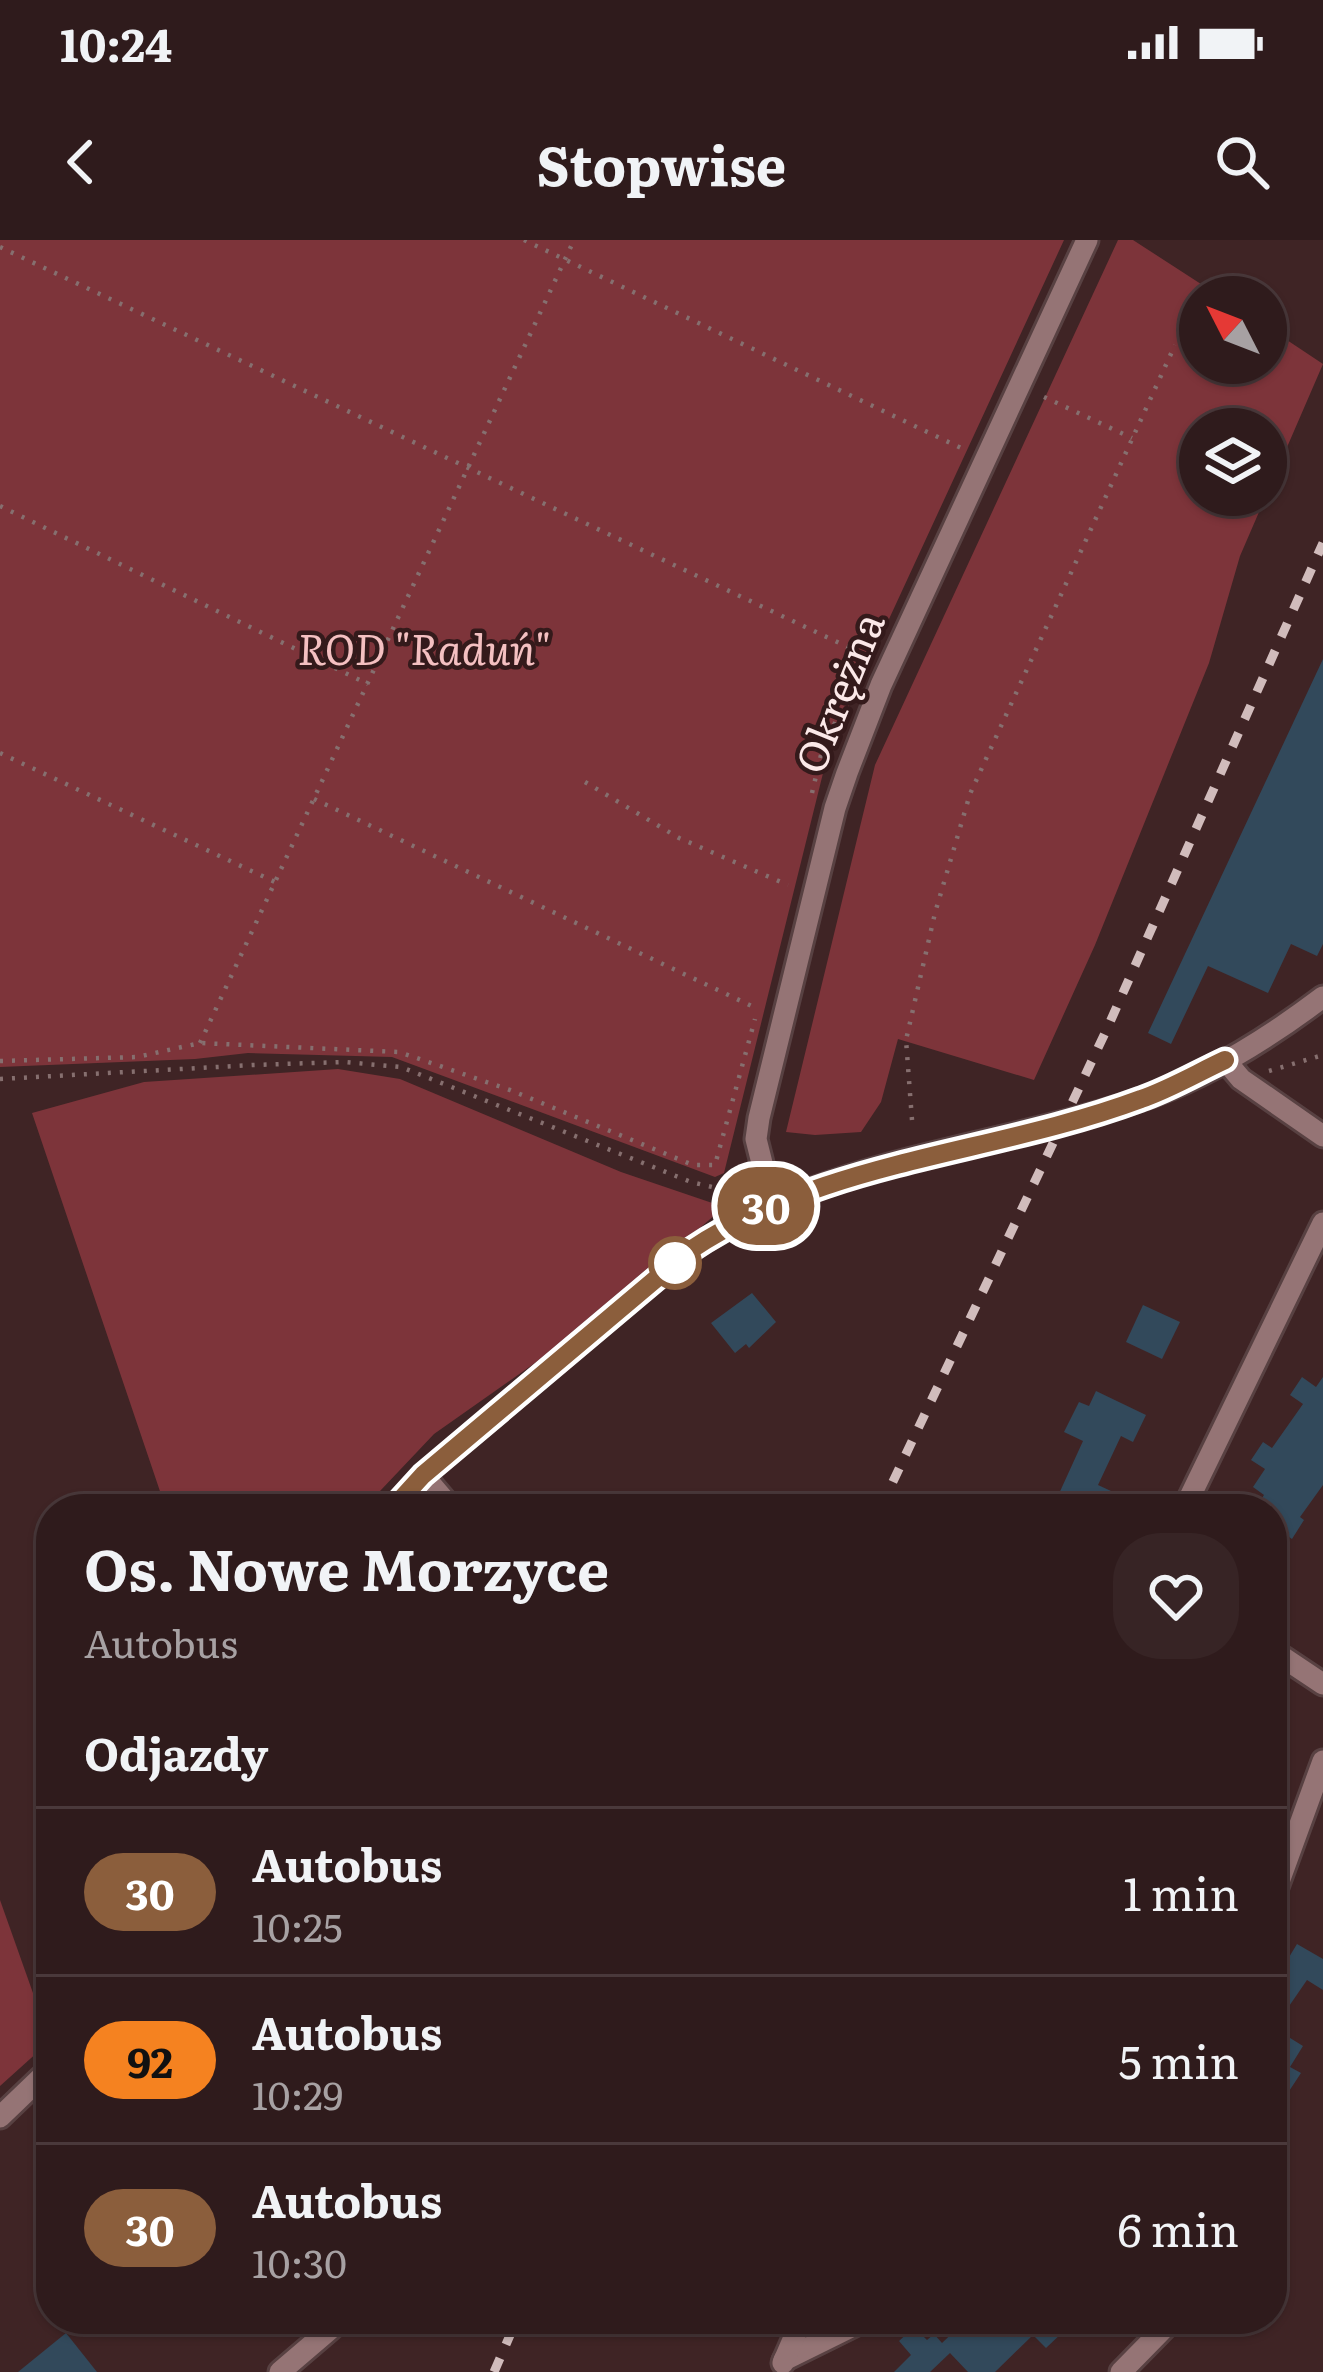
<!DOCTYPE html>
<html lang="pl">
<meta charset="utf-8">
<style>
:root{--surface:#2f1b1c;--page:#372425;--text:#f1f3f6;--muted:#a7a1a3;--line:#4a393b}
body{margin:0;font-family:Literata,serif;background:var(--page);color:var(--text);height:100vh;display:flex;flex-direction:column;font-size:45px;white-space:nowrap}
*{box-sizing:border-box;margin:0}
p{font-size:39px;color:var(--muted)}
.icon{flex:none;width:66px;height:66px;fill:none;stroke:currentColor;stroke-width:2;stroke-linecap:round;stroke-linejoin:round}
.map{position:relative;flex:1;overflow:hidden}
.side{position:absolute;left:36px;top:1254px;width:1251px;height:840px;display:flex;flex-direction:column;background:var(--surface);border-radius:48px;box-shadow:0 3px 9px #0004,0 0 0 3px var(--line)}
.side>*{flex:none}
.badge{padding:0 24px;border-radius:39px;font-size:42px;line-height:78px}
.needle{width:78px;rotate:312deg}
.fabs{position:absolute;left:1179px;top:36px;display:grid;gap:24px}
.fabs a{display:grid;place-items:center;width:108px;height:108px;border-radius:50%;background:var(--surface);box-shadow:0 3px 9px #0004,0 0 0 3px var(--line);font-size:60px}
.map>.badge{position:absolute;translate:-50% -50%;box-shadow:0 0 0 6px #fff}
h2{padding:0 48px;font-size:45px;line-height:108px}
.round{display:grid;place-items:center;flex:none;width:126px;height:126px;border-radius:48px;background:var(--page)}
.summary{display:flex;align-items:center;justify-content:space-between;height:204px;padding:0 48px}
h1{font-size:57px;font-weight:700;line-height:90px}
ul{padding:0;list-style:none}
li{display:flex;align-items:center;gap:36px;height:168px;padding:0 48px;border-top:3px solid var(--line)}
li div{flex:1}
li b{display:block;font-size:45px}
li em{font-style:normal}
li .badge{min-width:132px;font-weight:700;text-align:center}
.status{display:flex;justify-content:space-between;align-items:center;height:84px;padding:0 60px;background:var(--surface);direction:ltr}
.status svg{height:33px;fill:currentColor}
header{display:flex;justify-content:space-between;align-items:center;height:156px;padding:0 48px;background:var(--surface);font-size:54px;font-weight:700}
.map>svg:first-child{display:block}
</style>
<div class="status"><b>10:24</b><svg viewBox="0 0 49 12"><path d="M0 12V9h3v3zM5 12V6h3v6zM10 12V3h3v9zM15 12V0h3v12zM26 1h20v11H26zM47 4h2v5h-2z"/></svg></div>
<header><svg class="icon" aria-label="back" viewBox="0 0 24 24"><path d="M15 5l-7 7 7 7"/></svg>Stopwise<svg class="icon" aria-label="search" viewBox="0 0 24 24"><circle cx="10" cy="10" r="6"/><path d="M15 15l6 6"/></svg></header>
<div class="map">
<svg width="1323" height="2132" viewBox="0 0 1323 2132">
<rect width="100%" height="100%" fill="#3f2425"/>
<!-- green -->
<g fill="#7d343a" fill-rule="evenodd">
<polygon points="0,0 1064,0 829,509 724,933 715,937 392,817 248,813 195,819 0,827"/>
<path d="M1118 0H1133L1221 57H1200V123H1266V86L1323 124 1240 316 1209 423 1095 705 1034 840 898 799 881 862 861 892 815 895 786 892 875 525ZM1266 189V255H1200V189Z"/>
<polygon points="338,829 400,839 621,932 724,967 586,1087 434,1194 363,1269 166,1269 32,873 144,842"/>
<polygon points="0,1660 50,1801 0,1846"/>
</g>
<!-- building -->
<g fill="#32495b">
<polygon points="1323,419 1323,704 1317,716 1291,704 1268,753 1208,726 1171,804 1148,793"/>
<polygon points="752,1053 776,1082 749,1108 746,1104 735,1113 711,1083"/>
<polygon points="1143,1065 1180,1082 1162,1119 1126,1102"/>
<polygon points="1302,1137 1316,1147 1323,1137 1323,1245 1300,1277 1304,1280 1292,1299 1272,1285 1272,1269 1260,1261 1264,1255 1253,1247 1265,1229 1251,1220 1263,1202 1272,1208 1303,1164 1290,1155"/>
<polygon points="1096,1151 1146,1175 1133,1202 1121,1196 1098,1245 1111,1251 1102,1269 1052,1269 1083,1201 1064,1192 1079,1162 1089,1166"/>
<polygon points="1297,1704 1323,1719 1323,1750 1307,1740 1274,1788 1303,1806 1290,1827 1301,1833 1272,1877 1272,1719 1283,1727"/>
<polygon points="967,2079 1051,2079 1063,2092 1046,2108 1033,2095 995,2132 968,2132 950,2113 930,2132 894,2132 911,2115 899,2101 914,2087 927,2100 934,2094 942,2103"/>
<polygon points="66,2093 97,2132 18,2132"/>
</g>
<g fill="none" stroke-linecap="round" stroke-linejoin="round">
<!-- street casing -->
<g stroke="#584142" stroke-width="27">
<g id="street">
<polyline points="1225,820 1241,839 1323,896"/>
<polyline points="772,963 756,899 759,878 835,568 847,533 881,445 1087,0"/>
<polyline points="423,1235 452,1269"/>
<path d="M392 1269 423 1235 689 1011C822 920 989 910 1139 860 1203 839 1270 797 1323 757"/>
<polyline points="1184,1269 1323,983"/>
<polyline points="1272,1410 1323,1444"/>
<polyline points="1272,1661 1323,1521"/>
<polyline points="0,1877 51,1828"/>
<polyline points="784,2120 867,2079"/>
<polyline points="783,2123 802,2079"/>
<polyline points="280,2132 342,2079"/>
<polyline points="1121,2132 1173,2079"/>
</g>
</g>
<!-- path -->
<g stroke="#866f6f" stroke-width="4.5" stroke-dasharray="3 9" stroke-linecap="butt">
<polyline points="524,0 961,208"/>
<polyline points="0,7 869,417"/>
<polyline points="1044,157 1132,198"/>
<polyline points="0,266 368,444"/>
<polyline points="0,513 275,642"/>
<polyline points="585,542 679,598 788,645"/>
<polyline points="812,553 821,515 851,446"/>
<polyline points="314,559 758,769"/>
<polyline points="200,803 574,0"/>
<polyline points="0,821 137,817 200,803 399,812 510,850 693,925 715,925 755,779"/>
<polyline points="1269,831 1323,815"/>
<polyline points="0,839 253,825 344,822 401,827 691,942 738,953"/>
<polyline points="912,880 906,800 935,673 970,554 1175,105"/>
</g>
<!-- street -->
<use href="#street" stroke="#957475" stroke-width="21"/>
<!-- rail -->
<g stroke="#d1bcbc" stroke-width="9" stroke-dasharray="15 15" stroke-linecap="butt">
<polyline points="880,1269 1106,791 1323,303"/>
<polyline points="494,2132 517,2079"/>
</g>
</g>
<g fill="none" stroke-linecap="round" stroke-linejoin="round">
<!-- line casing -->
<g stroke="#fff" stroke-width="27">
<path id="line" d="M392 1269 423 1235 689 1011C825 919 991 915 1141 859 1170 849 1197 833 1225 820"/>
</g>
<!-- line -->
<use href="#line" stroke="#8b5e3c" stroke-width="18"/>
</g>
<!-- markers -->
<circle fill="#fff" stroke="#8b5e3c" stroke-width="6" cx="675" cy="1023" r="24"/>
<g text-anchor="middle" stroke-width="9" stroke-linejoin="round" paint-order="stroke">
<!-- park labels -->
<g font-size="42" font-style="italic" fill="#f4c0c1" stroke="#341a1b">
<text x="424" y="425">ROD "Raduń"</text>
</g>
<!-- street labels -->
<g font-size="42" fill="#fbe8e8" stroke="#341a1b">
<text transform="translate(840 453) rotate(-68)" y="15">Okrężna</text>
</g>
</g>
</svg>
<div class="fabs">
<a><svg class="needle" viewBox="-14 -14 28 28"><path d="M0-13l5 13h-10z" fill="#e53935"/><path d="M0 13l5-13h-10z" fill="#a7a1a3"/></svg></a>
<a><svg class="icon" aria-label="layers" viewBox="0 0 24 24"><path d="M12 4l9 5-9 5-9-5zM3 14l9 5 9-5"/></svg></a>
</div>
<b class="badge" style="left:766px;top:966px;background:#8b5e3c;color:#fff">30</b>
<section class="side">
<div class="summary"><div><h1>Os. Nowe Morzyce</h1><p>Autobus</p></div><a class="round"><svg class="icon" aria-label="heart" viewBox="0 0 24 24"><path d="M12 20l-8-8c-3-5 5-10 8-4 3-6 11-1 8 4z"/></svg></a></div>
<h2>Odjazdy</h2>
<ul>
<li><span class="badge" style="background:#8b5e3c;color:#fff">30</span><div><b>Autobus</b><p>10:25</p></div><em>1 min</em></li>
<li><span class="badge" style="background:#f58220;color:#111">92</span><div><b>Autobus</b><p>10:29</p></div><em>5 min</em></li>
<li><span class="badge" style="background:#8b5e3c;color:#fff">30</span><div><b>Autobus</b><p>10:30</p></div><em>6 min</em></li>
</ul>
</section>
</div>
